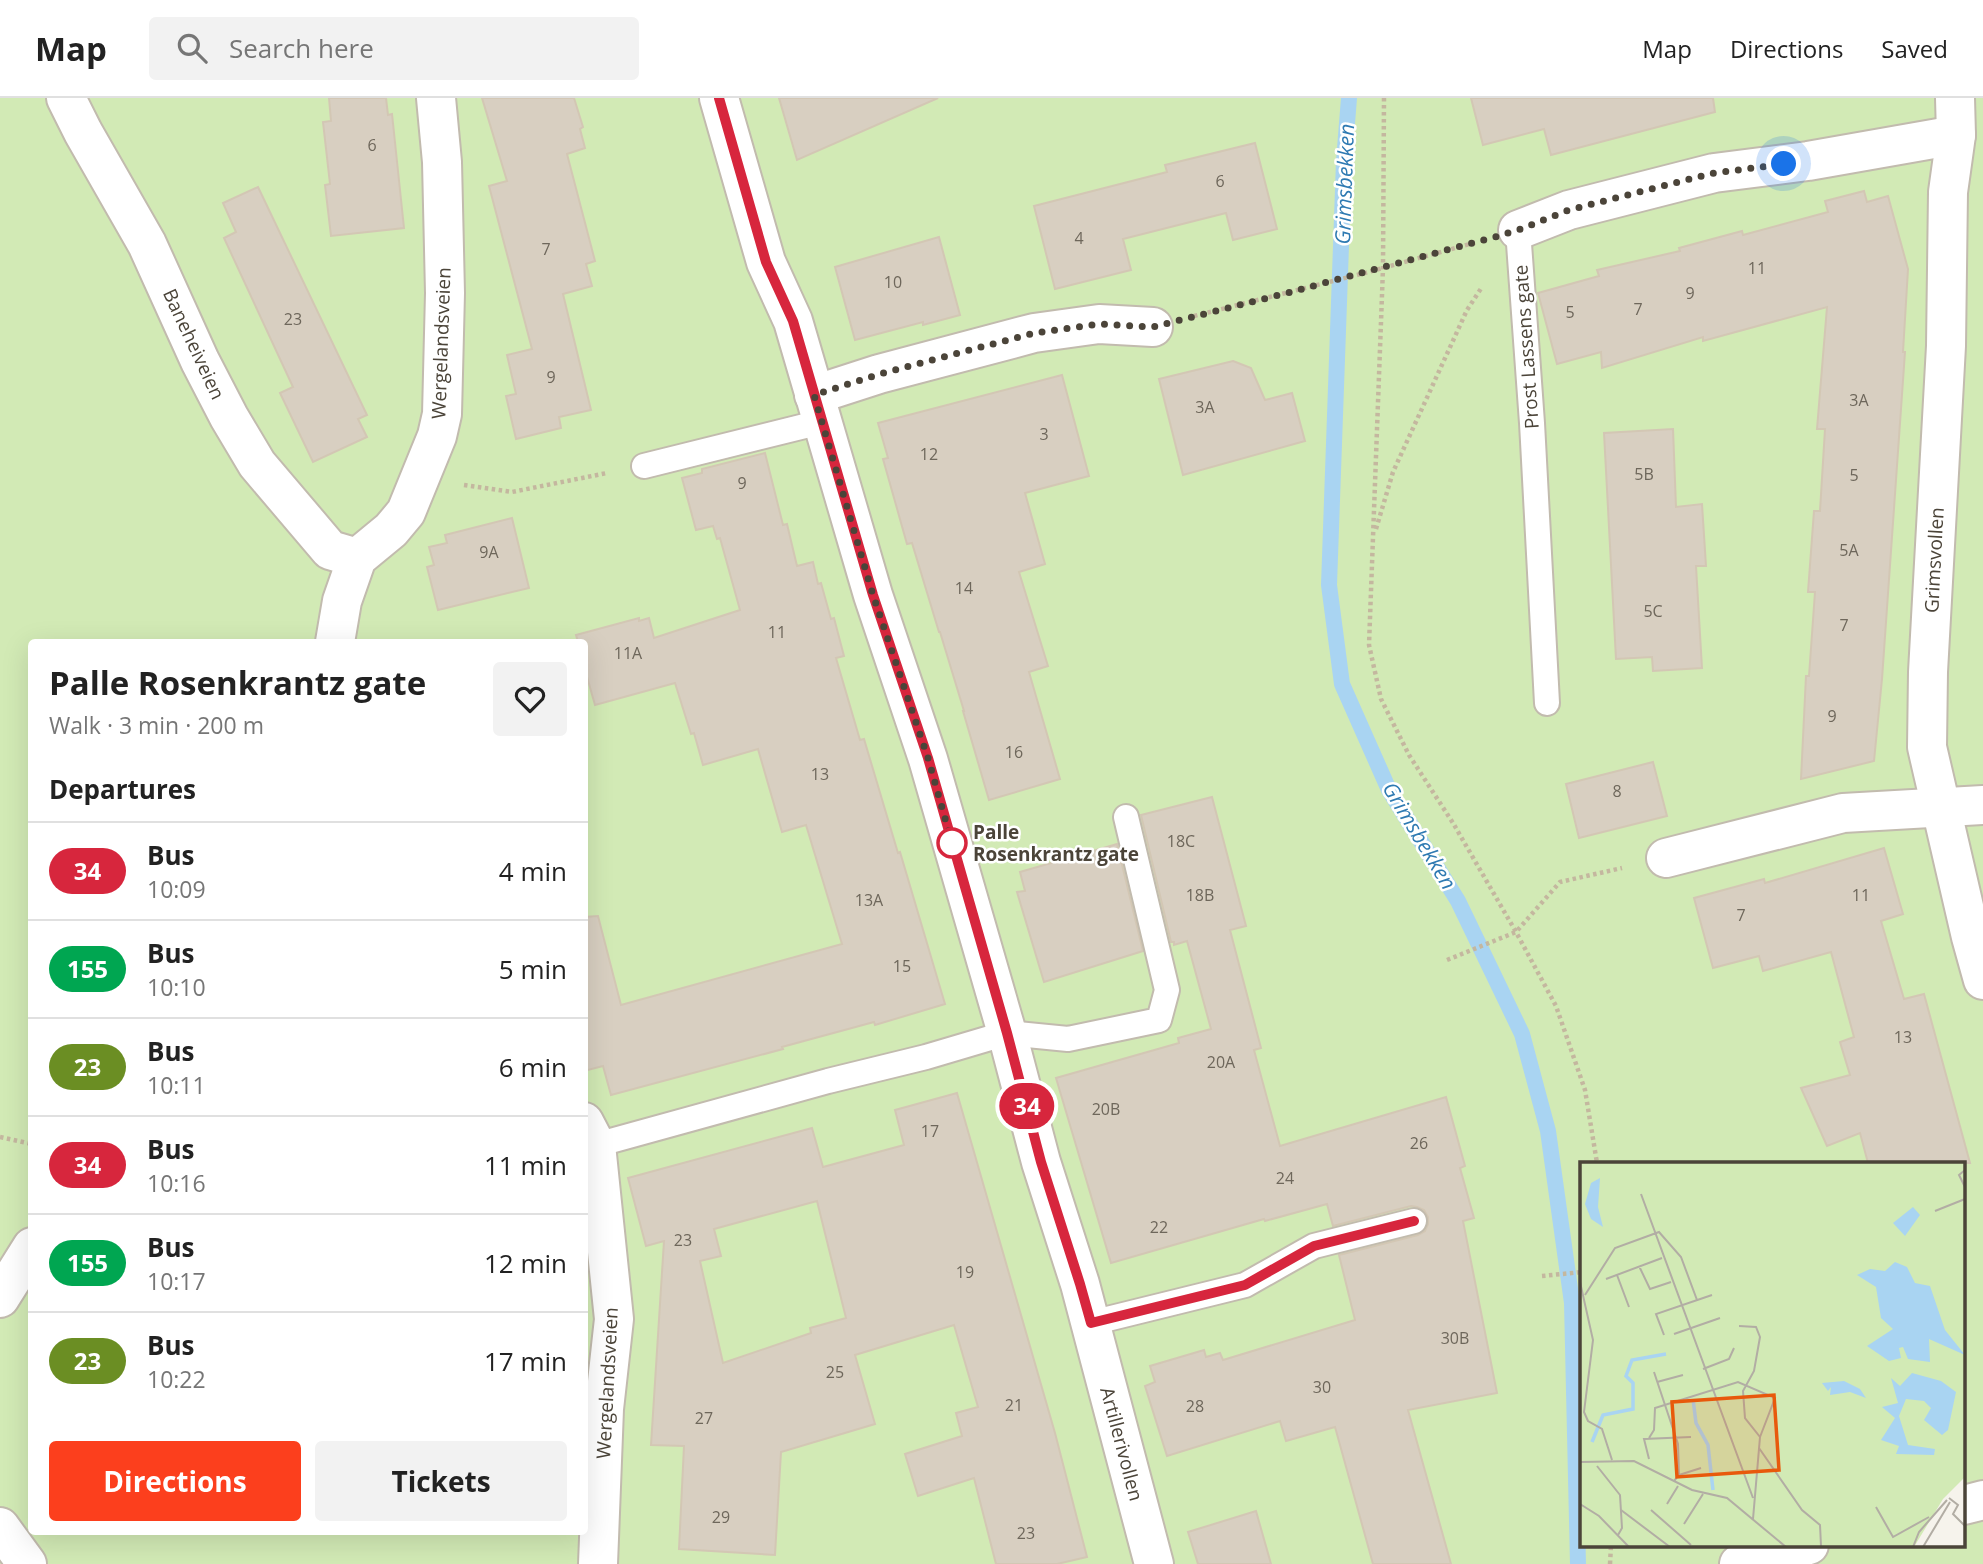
<!DOCTYPE html>
<meta charset="utf-8">
<style>
:root{--surface:#fff;--page:#f2f2f2;--text:#222;--muted:#767676;--line:#e0e0e0;--accent:#fc3f1d}
body{margin:0;font-family:"Open Sans",sans-serif;background:var(--page);color:var(--text);height:100vh;display:flex;flex-direction:column;font-size:26px;white-space:nowrap}
*{box-sizing:border-box;margin:0}
p{font-size:23px;color:var(--muted)}
.icon{flex:none;width:38px;height:38px;fill:none;stroke:currentColor;stroke-width:2;stroke-linecap:round;stroke-linejoin:round}
.map{position:relative;flex:1;overflow:hidden}
.details{position:absolute;left:28px;top:541px;width:560px;height:896px;display:flex;flex-direction:column;background:var(--surface);border-radius:7px;box-shadow:0 7px 28px #0002}
.details>*{flex:none}
.badge{padding:0 14px;border-radius:23px;font-size:24px;line-height:46px}
.you{position:absolute;width:35px;height:35px;margin:-18px;border:5px solid #fff;border-radius:50%;background:#1a73e8;box-shadow:0 0 0 10px #1a73e833}
.map>.badge{position:absolute;translate:-50% -50%;box-shadow:0 0 0 4px #fff}
h2{padding:0 21px;font-size:26px;line-height:63px}
.round{display:grid;place-items:center;flex:none;width:74px;height:74px;border-radius:7px;background:var(--page)}
.headline{display:flex;align-items:center;justify-content:space-between;height:119px;padding:0 21px}
h1{font-size:33px;font-weight:700;line-height:52px}
.button{display:flex;gap:14px;margin-top:auto;padding:14px 21px}
.button a{flex:1;height:80px;border-radius:7px;background:var(--accent);color:#fff;font-size:28px;font-weight:700;line-height:80px;text-align:center}
.button a+a{background:var(--page);color:var(--text)}
ul{padding:0;list-style:none}
li{display:flex;align-items:center;gap:21px;height:98px;padding:0 21px;border-top:2px solid var(--line)}
li div{flex:1}
li b{display:block;font-size:26px}
li em{font-style:normal}
li .badge{min-width:77px;font-weight:700;text-align:center}
header{display:flex;align-items:center;gap:42px;box-sizing:border-box;height:98px;padding:0 35px;background:var(--surface);border-bottom:2px solid var(--line)}
header strong{font-size:33px}
nav{display:flex;gap:38px;margin-inline-start:auto;font-size:24px}
.search{width:490px;height:63px;background:var(--page);display:flex;align-items:center;gap:18px;box-sizing:border-box;padding:0 24px;border-radius:7px;color:var(--muted);font-size:26px}
.map>svg:first-child{display:block}
</style>
<header>
<strong>Map</strong>
<div class="search"><svg class="icon" aria-label="search" viewBox="0 0 24 24"><circle cx="10" cy="10" r="6"/><path d="M15 15l6 6"/></svg>Search here</div>
<nav><a>Map</a><a>Directions</a><a>Saved</a></nav>
</header>
<div class="map">
<svg width="1983" height="1466" viewBox="0 0 1983 1466">
<rect width="100%" height="100%" fill="#f6f3ec"/>
<!-- green -->
<path fill="#d2eab5" fill-rule="evenodd" d="M0 0H1983V1466H0ZM32 544H584V1433H32ZM1582 1065H1964V1447H1582Z"/>
<g fill="none" stroke-linecap="round" stroke-linejoin="round">
<!-- stream -->
<polyline stroke="#a9d4f2" stroke-width="16" points="1349,0 1344,63 1329,487 1342,586 1389,692 1458,803 1522,936 1548,1033 1572,1205 1578,1466"/>
</g>
<!-- building -->
<g fill="#d8cfc1" stroke="#d3c7b4" stroke-width="2" fill-rule="evenodd">
<polygon points="329,0 386,0 388,17 392,16 404,130 331,138 325,87 330,86 323,24 331,23"/>
<polygon points="482,0 574,0 583,29 580,31 585,50 567,56 595,163 586,166 592,188 563,196 591,312 559,319 561,330 516,341 506,298 516,296 507,257 532,251 489,88 507,83"/>
<polygon points="779,0 938,0 797,62"/>
<polygon points="1471,0 1713,0 1715,14 1551,57 1544,31 1483,47"/>
<polygon points="1255,45 1277,131 1233,142 1226,115 1123,141 1131,172 1055,191 1034,108 1167,74 1165,67"/>
<polygon points="258,89 367,317 358,321 367,339 313,364 280,295 293,289 224,140 236,134 223,105"/>
<polygon points="1864,93 1867,104 1888,98 1908,171 1903,254 1905,254 1882,581 1874,663 1801,681 1806,578 1809,578 1815,494 1808,494 1814,413 1820,413 1825,331 1817,331 1827,209 1703,243 1703,239 1602,270 1601,254 1557,266 1538,195 1599,178 1597,172 1680,153 1679,150 1742,133 1743,137 1828,114 1825,103"/>
<polygon points="939,139 960,217 923,227 923,224 855,242 835,169"/>
<polygon points="1233,263 1251,270 1265,302 1292,295 1305,343 1183,377 1159,281"/>
<polygon points="1062,277 1089,378 1025,395 1045,466 1019,474 1048,568 1029,574 1060,681 989,702 963,613 964,613 940,534 939,534 912,445 907,446 883,361 888,360 878,325"/>
<polygon points="1673,331 1676,409 1702,406 1706,468 1696,468 1702,570 1653,573 1652,559 1616,561 1604,335"/>
<polygon points="765,355 783,427 787,426 797,468 813,464 818,486 821,485 831,521 834,520 844,558 836,560 860,642 864,641 898,755 900,754 945,906 875,927 874,924 782,949 783,951 611,997 603,968 584,973 584,819 598,818 621,907 842,846 806,727 782,734 758,651 703,667 694,635 691,636 675,585 595,607 584,568 584,544 578,544 576,537 639,520 639,523 649,520 654,540 740,512 720,440 717,441 713,428 696,432 682,380 702,375 702,371"/>
<polygon points="512,420 529,490 438,512 427,469 434,467 429,449 447,445 445,437"/>
<polygon points="1653,664 1667,718 1579,740 1566,686"/>
<polygon points="1212,699 1246,828 1230,832 1261,950 1254,952 1280,1048 1446,999 1465,1068 1460,1070 1474,1120 1463,1123 1497,1295 1408,1312 1451,1466 1373,1466 1335,1329 1286,1343 1280,1323 1167,1358 1145,1288 1155,1284 1150,1268 1204,1252 1206,1259 1220,1255 1223,1262 1355,1222 1339,1157 1418,1137 1425,1133 1428,1126 1428,1119 1424,1112 1417,1109 1411,1108 1333,1128 1327,1106 1265,1123 1264,1121 1111,1165 1056,980 1179,945 1178,940 1211,931 1187,843 1174,847 1174,844 1171,844 1141,717"/>
<polygon points="1117,746 1143,853 1044,884 1017,794 1025,793 1020,774"/>
<polygon points="1884,750 1903,816 1881,823 1904,901 1924,896 1970,1065 1868,1065 1860,1035 1827,1048 1801,990 1850,977 1840,944 1854,939 1831,854 1763,873 1759,858 1713,870 1694,800 1764,781 1765,785"/>
<path d="M957 995 1055 1335 1087 1459 1057 1466H996L974 1380 918 1398 905 1356 962 1338 956 1315 978 1309 954 1227 855 1257 875 1326 781 1354 775 1457 679 1451 684 1348 651 1347 664 1143 646 1148 628 1080 812 1030 823 1069 904 1047 895 1012ZM817 1103 846 1220 810 1230 811 1235 723 1265 700 1163 721 1158 714 1131Z"/>
<polygon points="1256,1413 1271,1466 1198,1466 1188,1434"/>
</g>
<g fill="none" stroke-linecap="round" stroke-linejoin="round">
<!-- service casing -->
<g stroke="#c2bbae" stroke-width="28">
<g id="service">
<polyline points="1518,132 1532,325 1547,605"/>
<polyline points="644,368 821,324"/>
<polyline points="596,1047 828,983 926,959 1007,935 1068,941 1159,922 1167,892 1126,719"/>
<polyline points="1091,1225 1245,1187 1314,1148 1414,1123"/>
</g>
</g>
<!-- minor casing -->
<g stroke="#c2bbae" stroke-width="42">
<g id="minor">
<polyline points="66,0 83,34 147,146 200,263 229,319 257,366 330,452 357,460"/>
<polyline points="719,0 766,164 793,223 873,497 928,661 1007,935 1041,1064 1080,1186 1154,1466"/>
<polyline points="1955,0 1956,37 1948,94 1946,248 1928,574 1927,649 1971,839 1983,882"/>
<polyline points="1518,132 1569,112 1714,75 1808,63 1956,37"/>
<polyline points="814,297 879,276 1034,235 1099,226 1153,229"/>
<polyline points="335,544 342,503 357,460 391,432 406,414 437,338 442,316 445,195 442,64 436,0"/>
<polyline points="1666,760 1843,715 1983,707"/>
<polyline points="584,1024 596,1047 614,1221 604,1311 598,1466"/>
<polyline points="0,1200 32,1149"/>
<polyline points="1964,1407 1983,1402"/>
<polyline points="0,1429 27,1466"/>
<polyline points="1739,1466 1809,1447"/>
</g>
</g>
<!-- path -->
<g stroke="#c4b79f" stroke-width="4.5" stroke-dasharray="3.5 3.5" stroke-linecap="butt">
<polyline points="1384,0 1383,170 1369,547 1381,601 1409,657 1453,725 1516,834 1556,908 1585,992 1597,1065"/>
<polyline points="1194,218 1361,176 1477,144"/>
<polyline points="464,387 512,394 607,375"/>
<polyline points="1376,431 1393,374 1467,212 1482,189"/>
<polyline points="1447,862 1516,834 1560,784 1622,770"/>
<polyline points="0,1039 32,1046"/>
<polyline points="1542,1178 1582,1174"/>
<polyline points="1610,1466 1611,1447"/>
</g>
<!-- service -->
<use href="#service" stroke="#fff" stroke-width="24"/>
<!-- minor -->
<use href="#minor" stroke="#fff" stroke-width="38"/>
</g>
<g fill="none" stroke-linecap="round" stroke-linejoin="round">
<!-- line casing -->
<g stroke="#fff" stroke-width="16">
<polyline id="line" points="719,0 766,164 793,223 873,497 928,660 1007,935 1041,1064 1080,1186 1091,1225 1245,1187 1314,1148 1414,1123"/>
</g>
<!-- line -->
<use href="#line" stroke="#d7263d" stroke-width="10"/>
<!-- walk -->
<polyline stroke="#4b4439" stroke-width="7" stroke-dasharray="0 12.6" points="952,745 928,660 873,497 814,297 880,276 1034,235 1099,226 1153,229 1287,195 1495,139 1518,132 1569,112 1690,81 1714,75 1784,66"/>
</g>
<!-- markers -->
<circle fill="#fff" stroke="#d7263d" stroke-width="3.5" cx="952" cy="745" r="14"/>
<g text-anchor="middle" stroke-width="5" stroke-linejoin="round" paint-order="stroke">
<!-- number labels -->
<g font-size="16" fill="#6e675b">
<text x="372" y="53">6</text>
<text x="1220" y="89">6</text>
<text x="1079" y="146">4</text>
<text x="546" y="157">7</text>
<text x="1757" y="176">11</text>
<text x="893" y="190">10</text>
<text x="1690" y="201">9</text>
<text x="1638" y="217">7</text>
<text x="1570" y="220">5</text>
<text x="293" y="227">23</text>
<text x="551" y="285">9</text>
<text x="1859" y="308">3A</text>
<text x="1205" y="315">3A</text>
<text x="1044" y="342">3</text>
<text x="929" y="362">12</text>
<text x="1644" y="382">5B</text>
<text x="1854" y="383">5</text>
<text x="742" y="391">9</text>
<text x="1849" y="458">5A</text>
<text x="489" y="460">9A</text>
<text x="964" y="496">14</text>
<text x="1653" y="519">5C</text>
<text x="1844" y="533">7</text>
<text x="777" y="540">11</text>
<text x="628" y="561">11A</text>
<text x="1832" y="624">9</text>
<text x="1014" y="660">16</text>
<text x="820" y="682">13</text>
<text x="1617" y="699">8</text>
<text x="1181" y="749">18C</text>
<text x="1200" y="803">18B</text>
<text x="1861" y="803">11</text>
<text x="869" y="808">13A</text>
<text x="1741" y="823">7</text>
<text x="902" y="874">15</text>
<text x="1903" y="945">13</text>
<text x="1221" y="970">20A</text>
<text x="1106" y="1017">20B</text>
<text x="930" y="1039">17</text>
<text x="1419" y="1051">26</text>
<text x="1285" y="1086">24</text>
<text x="1159" y="1135">22</text>
<text x="683" y="1148">23</text>
<text x="965" y="1180">19</text>
<text x="1455" y="1246">30B</text>
<text x="835" y="1280">25</text>
<text x="1322" y="1295">30</text>
<text x="1014" y="1313">21</text>
<text x="1195" y="1314">28</text>
<text x="704" y="1326">27</text>
<text x="721" y="1425">29</text>
<text x="1026" y="1441">23</text>
</g>
<!-- street labels -->
<g font-size="19" fill="#4b4439" stroke="#fff">
<text transform="translate(441 245) rotate(-88)" y="7">Wergelandsveien</text>
<text transform="translate(194 246) rotate(65)" y="7">Baneheiveien</text>
<text transform="translate(1526 249) rotate(-94)" y="7">Prost Lassens gate</text>
<text transform="translate(1934 462) rotate(-87)" y="7">Grimsvollen</text>
<text transform="translate(607 1285) rotate(-87)" y="7">Wergelandsveien</text>
<text transform="translate(1122 1346) rotate(75)" y="7">Artillerivollen</text>
</g>
<!-- stop labels -->
<g font-size="19" font-weight="bold" fill="#4b4439" stroke="#fff" text-anchor="start">
<text x="973" y="741">Palle<tspan x="973" dy="22">Rosenkrantz gate</tspan></text>
</g>
<!-- water labels -->
<g font-size="21" font-style="italic" fill="#2e7ab2" stroke="#fff">
<text transform="translate(1345 86) rotate(-88)" y="7">Grimsbekken</text>
<text transform="translate(1419 738) rotate(59)" y="7">Grimsbekken</text>
</g>
</g>
<!-- overview -->
<g transform="translate(1580 1064)">
<rect width="385" height="385" fill="#f6f3ec"/>
<path d="M0 0H385V315L363 337 334 385H0Z" fill="#d2eab5"/>
<path d="M20 16 18 45 23 65 11 57 5 42 11 21ZM333 45 340 53 325 74 313 61ZM315 100 327 105 335 121 350 124 365 168 385 193 349 177 350 200 328 197 323 185 319 186 321 196 309 199 287 184 313 167 301 156 296 125 277 113 290 107 305 109ZM332 211 361 219 376 230 368 268 362 273 344 258 351 246 344 239 326 237 319 254 328 283 355 287 354 293 316 292 319 284 301 278 315 256 302 245 318 241 311 216 320 224ZM264 219 280 227 286 236 270 230 250 233 251 225 248 229 242 221Z" fill="#a9d4f2"/>
<path fill="none" stroke="#a9d4f2" stroke-width="3.5" d="M113 237 116 261 128 283 133 328M12 280 23 253 53 247V221L46 214 52 198 86 192"/>
<path fill="none" stroke="#b2ada4" stroke-width="2" d="M385 8 379 13 385 25M61 32 173 336M355 49 385 37M59 104 70 127 91 120M37 113 49 145M26 117 82 96M0 120 13 178 4 250 8 259 22 267 32 298M5 133 35 86 79 70 101 95 117 138M159 164 176 165 180 175 174 209 163 229 165 256 180 275 173 357M94 172 140 156M84 173 76 152 132 133M123 207 149 197 154 186M74 210 98 282 99 313 94 319M77 220 103 213M69 276 74 268 75 246 158 220 195 236 180 275M179 286 222 348 240 363 241 384M69 297 64 277 111 275M0 300 54 299 112 328 147 336 206 385M17 304 40 333 42 366 38 373M99 313 121 306M369 336 378 343 373 352 385 364M0 342 19 354 49 385M87 342 98 324M296 345 313 375 349 355M41 348 90 385M71 348 111 383M104 362 123 332M333 385 339 370 367 338M343 385 370 340"/>
<path fill="#e8590c" fill-opacity="0.15" stroke="#e8590c" stroke-width="3.5" d="M194 233 199 308 97 315 92 240Z"/>
<rect width="385" height="385" fill="none" stroke="#4b4439" stroke-width="3.5"/>
</g>
</svg>
<div class="you" style="left:1784px;top:66px"></div>
<b class="badge" style="left:1027px;top:1008px;background:#d7263d;color:#fff">34</b>
<section class="details">
<div class="headline"><div><h1>Palle Rosenkrantz gate</h1><p>Walk · 3 min · 200 m</p></div><a class="round"><svg class="icon" aria-label="heart" viewBox="0 0 24 24"><path d="M12 20l-8-8c-3-5 5-10 8-4 3-6 11-1 8 4z"/></svg></a></div>
<h2>Departures</h2>
<ul>
<li><span class="badge" style="background:#d7263d;color:#fff">34</span><div><b>Bus</b><p>10:09</p></div><em>4 min</em></li>
<li><span class="badge" style="background:#00a651;color:#fff">155</span><div><b>Bus</b><p>10:10</p></div><em>5 min</em></li>
<li><span class="badge" style="background:#6b8e23;color:#fff">23</span><div><b>Bus</b><p>10:11</p></div><em>6 min</em></li>
<li><span class="badge" style="background:#d7263d;color:#fff">34</span><div><b>Bus</b><p>10:16</p></div><em>11 min</em></li>
<li><span class="badge" style="background:#00a651;color:#fff">155</span><div><b>Bus</b><p>10:17</p></div><em>12 min</em></li>
<li><span class="badge" style="background:#6b8e23;color:#fff">23</span><div><b>Bus</b><p>10:22</p></div><em>17 min</em></li>
</ul>
<div class="button"><a>Directions</a><a>Tickets</a></div>
</section>
</div>
